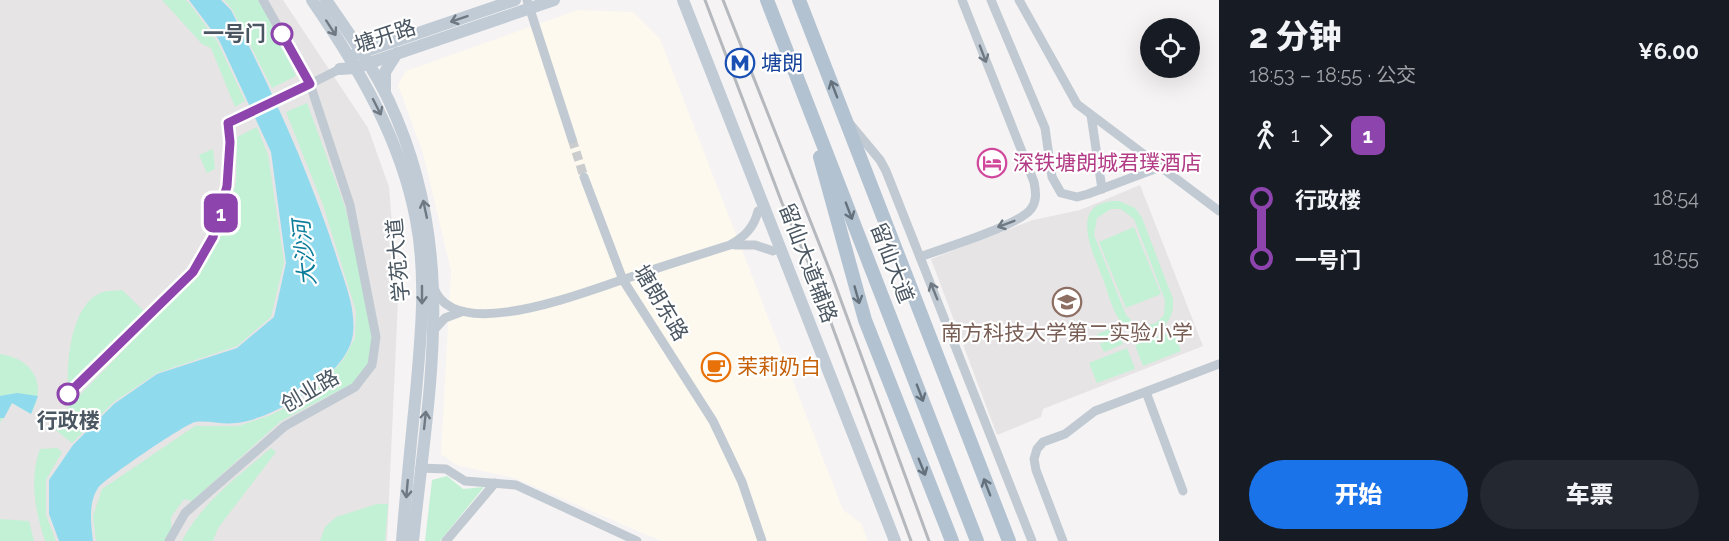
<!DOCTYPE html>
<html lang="zh">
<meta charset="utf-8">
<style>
:root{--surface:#171b24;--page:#242831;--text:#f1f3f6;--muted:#9ea1a6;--accent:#1a73e8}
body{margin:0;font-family:Raleway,"Noto Sans SC",sans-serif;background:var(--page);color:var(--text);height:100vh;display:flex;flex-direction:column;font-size:22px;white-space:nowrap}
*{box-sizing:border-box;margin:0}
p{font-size:20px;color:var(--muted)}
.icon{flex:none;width:33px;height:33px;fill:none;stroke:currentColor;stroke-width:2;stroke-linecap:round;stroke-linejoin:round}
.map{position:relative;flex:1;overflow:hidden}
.panel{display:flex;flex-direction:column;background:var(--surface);width:510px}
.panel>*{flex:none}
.badge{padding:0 12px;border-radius:9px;font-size:21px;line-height:39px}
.fabs{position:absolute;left:1140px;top:18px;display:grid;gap:12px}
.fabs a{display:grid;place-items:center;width:60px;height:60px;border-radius:50%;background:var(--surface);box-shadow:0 6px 24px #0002;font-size:30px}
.map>.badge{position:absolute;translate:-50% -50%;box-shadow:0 0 0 3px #fff}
.legs{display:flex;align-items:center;gap:9px;height:66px;padding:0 30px;font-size:20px}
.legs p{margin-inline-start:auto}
.headline{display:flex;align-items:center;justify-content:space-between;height:102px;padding:0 30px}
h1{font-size:33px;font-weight:800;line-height:45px}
.button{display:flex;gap:12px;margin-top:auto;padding:12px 30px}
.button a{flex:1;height:69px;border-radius:36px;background:var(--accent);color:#fff;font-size:24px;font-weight:800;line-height:69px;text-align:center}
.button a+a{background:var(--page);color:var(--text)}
ul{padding:0 30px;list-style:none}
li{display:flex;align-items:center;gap:21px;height:60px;font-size:22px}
li i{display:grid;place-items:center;width:9px;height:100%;margin:0 8px;background:currentColor}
li i::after{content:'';width:15px;height:15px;margin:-8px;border:4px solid;border-radius:50%;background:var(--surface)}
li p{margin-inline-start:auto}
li:first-child i{background:linear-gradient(#0000 50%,currentColor 0)}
li:last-child i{background:linear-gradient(currentColor 50%,#0000 0)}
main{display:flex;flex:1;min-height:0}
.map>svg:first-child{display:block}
</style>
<main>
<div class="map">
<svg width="1219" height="541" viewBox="0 0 1219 541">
<rect width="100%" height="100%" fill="#f5f3f3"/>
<!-- commercial -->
<polygon fill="#fdf9ef" points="578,10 633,12 660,39 843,510 861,523 868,541 661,541 515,478 456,465 441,454 451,271 423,153 398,85 406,71"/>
<!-- education -->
<g fill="#e6e4e5">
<polygon points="0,0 283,0 368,128 389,187 398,300 387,541 0,541"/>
<polygon points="1140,185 1203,346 1043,409 1041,417 997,435 931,259 1033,220 1080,210"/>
</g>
<!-- green -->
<g fill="#c3f1d5" fill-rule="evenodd">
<polygon points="162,0 185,0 189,3 217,41 245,101 235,107 211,48 202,44"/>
<polygon points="224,0 260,0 296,76 272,88 232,9"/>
<polygon points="307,103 345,207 358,261 372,338 368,364 353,383 281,421 192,501 184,499 171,517 171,533 166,541 96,541 93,516 102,489 195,426 238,426 271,415 311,395 343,360 355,338 356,311 323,205 286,112"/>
<polygon points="257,127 268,155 284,262 271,317 237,346 157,373 114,402 72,443 52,427 68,407 200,272 231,205 236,181 237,137"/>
<polygon points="213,149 215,169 207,173 199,155"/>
<path d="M1119 201 1135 208 1142 218 1173 299C1174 310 1171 320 1162 328 1152 335 1138 336 1128 329 1114 319 1109 295 1103 279 1093 253 1066 200 1119 201ZM1111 209H1121L1134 219 1165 300 1164 315 1156 323 1145 326 1134 323 1126 315 1094 235 1097 218Z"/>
<polygon points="1134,227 1161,294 1126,308 1099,242"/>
<path d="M122 290 144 311 68 385C67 358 72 302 103 292 109 290 117 291 122 290Z"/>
<polygon points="1115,327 1119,335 1100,343 1097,334"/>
<polygon points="1173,331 1181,351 1143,366 1135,345"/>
<polygon points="1119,336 1123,344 1104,352 1100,344"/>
<polygon points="1127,348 1135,369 1097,383 1089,363"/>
<path d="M0 354C33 359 48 384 31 414L12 403 0 423Z"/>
<path d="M57 448 62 452 46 480V515L56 541H45C35 510 29 480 40 449Z"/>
<path d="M271 448 276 452 218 528 213 541H182C202 502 239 476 271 448Z"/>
<polygon points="447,476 463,489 484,487 440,541 425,541 432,480"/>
<polygon points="377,504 388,504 385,541 320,541 325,527 336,517"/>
<polygon points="0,519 29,521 34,541 0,541"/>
</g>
<!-- water -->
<g fill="#90daee">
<path d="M189 0H221L231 10C272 91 308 169 336 255 344 281 356 307 353 334 348 375 274 419 236 423 223 425 208 420 195 422 185 424 104 479 98 488 88 503 91 524 93 541H59L49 514V480L73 445 114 404 157 374 237 348 274 317 286 263 271 152 219 40Z"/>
<polygon points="17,393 38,396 31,414 12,403 4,418 0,418 0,396"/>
</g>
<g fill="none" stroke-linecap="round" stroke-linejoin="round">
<!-- street-tunnel -->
<polyline stroke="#caccce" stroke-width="9" stroke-dasharray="9 4.5" stroke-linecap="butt" points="572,139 584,177"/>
<!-- street -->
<g stroke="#c1cad2" stroke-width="9">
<polyline points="527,0 572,139"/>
<polyline points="991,0 1045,128 1052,177 1061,193 1077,197 1088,194 1160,167"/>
<polyline points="1019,0 1077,104 1219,211"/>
<polyline points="310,84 340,69"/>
<polyline points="1091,115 1102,189"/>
<polyline points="850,124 880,160 886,171 1032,541"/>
<polyline points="584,177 623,280 713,421 742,482 762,541"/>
<polyline points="735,245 755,245 773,251"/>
<path d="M920 257C943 248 1018 226 1031 209 1037 201 1036 192 1034 182L962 0"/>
<path d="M434 288C455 345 586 291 625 279 660 267 695 256 730 245 744 237 754 228 758 211"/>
<polyline points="434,330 445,318 461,312"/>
<polyline points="1146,392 1183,491"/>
<polyline points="420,468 446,469 465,481 516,485 637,541"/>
<polyline points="169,541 185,513 285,426 355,387 372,365 376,337 350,205 310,84 263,0"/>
<polyline points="446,541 495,483"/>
<polyline points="1063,541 1036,470 1034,459 1037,449 1043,442 1065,434 1095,411 1219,364"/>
</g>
<!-- secondary -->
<g stroke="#c1cbd6" stroke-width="12">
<path d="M312 0C358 67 401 139 416 220 427 277 421 335 416 392 411 442 406 491 402 541"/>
<path d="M326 0C348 32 372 65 389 101 459 250 429 385 413 541"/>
<polyline points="683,0 895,541"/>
<polyline points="354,55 515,0"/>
<polyline points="340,69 355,68 554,0"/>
<polyline points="385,91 385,72 397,53"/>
</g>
<!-- primary -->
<g stroke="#b3c2d1" stroke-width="14">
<polyline points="767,0 977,541"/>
<polyline points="799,0 1009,541"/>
<polyline points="820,157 865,320 952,541"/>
</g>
<!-- rail -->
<g stroke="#b5b8bd" stroke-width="3">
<polyline points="705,0 782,203 812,271 911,541"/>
<polyline points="723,0 832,276 929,541"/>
</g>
</g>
<!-- one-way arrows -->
<defs><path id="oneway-shaft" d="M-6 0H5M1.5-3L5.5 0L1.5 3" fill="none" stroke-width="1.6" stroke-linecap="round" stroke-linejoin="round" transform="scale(1.5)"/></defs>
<g stroke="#6e7984">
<use href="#oneway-shaft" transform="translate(459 19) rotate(161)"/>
<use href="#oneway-shaft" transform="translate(331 28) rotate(57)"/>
<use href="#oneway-shaft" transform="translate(377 107) rotate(63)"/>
<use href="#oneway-shaft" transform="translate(425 209) rotate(-102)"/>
<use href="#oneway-shaft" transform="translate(422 295) rotate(90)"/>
<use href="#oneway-shaft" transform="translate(425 420) rotate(-84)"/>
<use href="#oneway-shaft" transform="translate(407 489) rotate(95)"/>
</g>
<g stroke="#6e7983">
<use href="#oneway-shaft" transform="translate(983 54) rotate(69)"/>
<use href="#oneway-shaft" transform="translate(1006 224) rotate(159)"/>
<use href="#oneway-shaft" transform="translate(934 291) rotate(-112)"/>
</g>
<g stroke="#64717d">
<use href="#oneway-shaft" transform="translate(834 89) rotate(-111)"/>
<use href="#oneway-shaft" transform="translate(849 211) rotate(69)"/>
<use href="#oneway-shaft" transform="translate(857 295) rotate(74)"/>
<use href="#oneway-shaft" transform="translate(920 393) rotate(69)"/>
<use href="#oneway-shaft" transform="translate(922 467) rotate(68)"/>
<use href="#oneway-shaft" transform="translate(987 487) rotate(-111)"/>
</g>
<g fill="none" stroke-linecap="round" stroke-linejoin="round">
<!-- line-1 casing -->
<g stroke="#fff" stroke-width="14">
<polyline id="line-1" points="68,394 193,272 213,237 227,186 230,142 228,123 310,84 282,34"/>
</g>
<!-- line-1 -->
<use href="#line-1" stroke="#8e44ad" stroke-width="9"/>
</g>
<!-- icons -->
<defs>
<g id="metro-ring" transform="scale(1.5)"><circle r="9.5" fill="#fff" stroke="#1a4fb4" stroke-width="1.5"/><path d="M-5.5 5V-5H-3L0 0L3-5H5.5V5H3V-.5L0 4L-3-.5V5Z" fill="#1a4fb4"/></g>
<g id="hotel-ring" transform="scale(1.5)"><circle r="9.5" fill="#fff" stroke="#d1479c" stroke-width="1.5"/><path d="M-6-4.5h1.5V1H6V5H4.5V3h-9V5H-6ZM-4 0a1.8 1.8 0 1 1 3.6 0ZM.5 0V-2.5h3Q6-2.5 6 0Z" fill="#d1479c"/></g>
<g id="school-ring" transform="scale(1.5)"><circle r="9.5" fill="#fff" stroke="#8d6e63" stroke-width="1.5"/><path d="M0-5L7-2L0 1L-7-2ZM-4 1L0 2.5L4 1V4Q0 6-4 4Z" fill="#8d6e63"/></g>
<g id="cafe-ring" transform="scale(1.5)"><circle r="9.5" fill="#fff" stroke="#e8710a" stroke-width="1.5"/><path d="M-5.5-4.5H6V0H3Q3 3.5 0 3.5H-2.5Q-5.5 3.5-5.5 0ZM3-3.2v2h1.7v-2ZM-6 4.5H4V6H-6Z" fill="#e8710a"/></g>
</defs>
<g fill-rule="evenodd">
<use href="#metro-ring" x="740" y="63"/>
<use href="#hotel-ring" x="992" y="163"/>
<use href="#school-ring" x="1067" y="302"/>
<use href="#cafe-ring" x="716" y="367"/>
</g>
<!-- markers -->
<g fill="#fff" stroke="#8e44ad" stroke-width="3">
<circle cx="282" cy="34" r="10"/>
<circle cx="68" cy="394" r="10"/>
</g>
<g text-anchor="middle" stroke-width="4.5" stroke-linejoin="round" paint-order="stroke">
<!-- stop labels -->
<g font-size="21" font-weight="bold" fill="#4a5661" stroke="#fff" text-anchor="end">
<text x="266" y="41">一号门</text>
<text x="68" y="428" text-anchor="middle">行政楼</text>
</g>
<!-- street labels -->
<g font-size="21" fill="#4a5661" stroke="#fff">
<text transform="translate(385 36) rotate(-18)" y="7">塘开路</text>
<text transform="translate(398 260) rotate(-95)" y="7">学苑大道</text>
<text transform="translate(808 263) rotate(69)" y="7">留仙大道辅路</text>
<text transform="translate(892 263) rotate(69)" y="7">留仙大道</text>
<text transform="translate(661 303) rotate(59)" y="7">塘朗东路</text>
<text transform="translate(310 391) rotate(-30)" y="7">创业路</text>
</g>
<!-- transit labels -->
<g font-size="21" fill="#164399" stroke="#fff" text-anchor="start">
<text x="761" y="70">塘朗</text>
</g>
<!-- hotel labels -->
<g font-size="21" fill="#b23c85" stroke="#fff" text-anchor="start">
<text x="1013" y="170">深铁塘朗城君璞酒店</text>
</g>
<!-- education labels -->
<g font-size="21" fill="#785e54" stroke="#fff">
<text x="1067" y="340">南方科技大学第二实验小学</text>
</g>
<!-- food labels -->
<g font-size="21" fill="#c56008" stroke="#fff" text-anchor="start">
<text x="737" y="374">茉莉奶白</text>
</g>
<!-- water labels -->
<g font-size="22" font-style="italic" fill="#0c7c9b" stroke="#fff">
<text transform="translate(304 253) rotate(-96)" y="8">大沙河</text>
</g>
</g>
</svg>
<div class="fabs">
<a><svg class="icon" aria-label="locate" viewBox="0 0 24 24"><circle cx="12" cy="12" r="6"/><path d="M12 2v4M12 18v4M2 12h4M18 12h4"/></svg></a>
</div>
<b class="badge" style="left:221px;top:213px;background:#8e44ad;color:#fff">1</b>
</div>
<section class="panel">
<div class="headline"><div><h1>2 分钟</h1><p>18:53 – 18:55 · 公交</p></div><b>¥6.00</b></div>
<div class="legs"><svg class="icon" aria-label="walk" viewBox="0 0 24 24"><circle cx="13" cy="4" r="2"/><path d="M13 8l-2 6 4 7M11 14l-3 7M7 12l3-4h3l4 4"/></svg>1<svg class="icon" aria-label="forward" viewBox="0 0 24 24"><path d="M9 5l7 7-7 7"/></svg><b class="badge" style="background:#8e44ad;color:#fff">1</b></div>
<ul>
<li><i style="color:#8e44ad"></i><b>行政楼</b><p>18:54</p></li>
<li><i style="color:#8e44ad"></i><b>一号门</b><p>18:55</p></li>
</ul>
<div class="button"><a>开始</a><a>车票</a></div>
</section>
</main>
